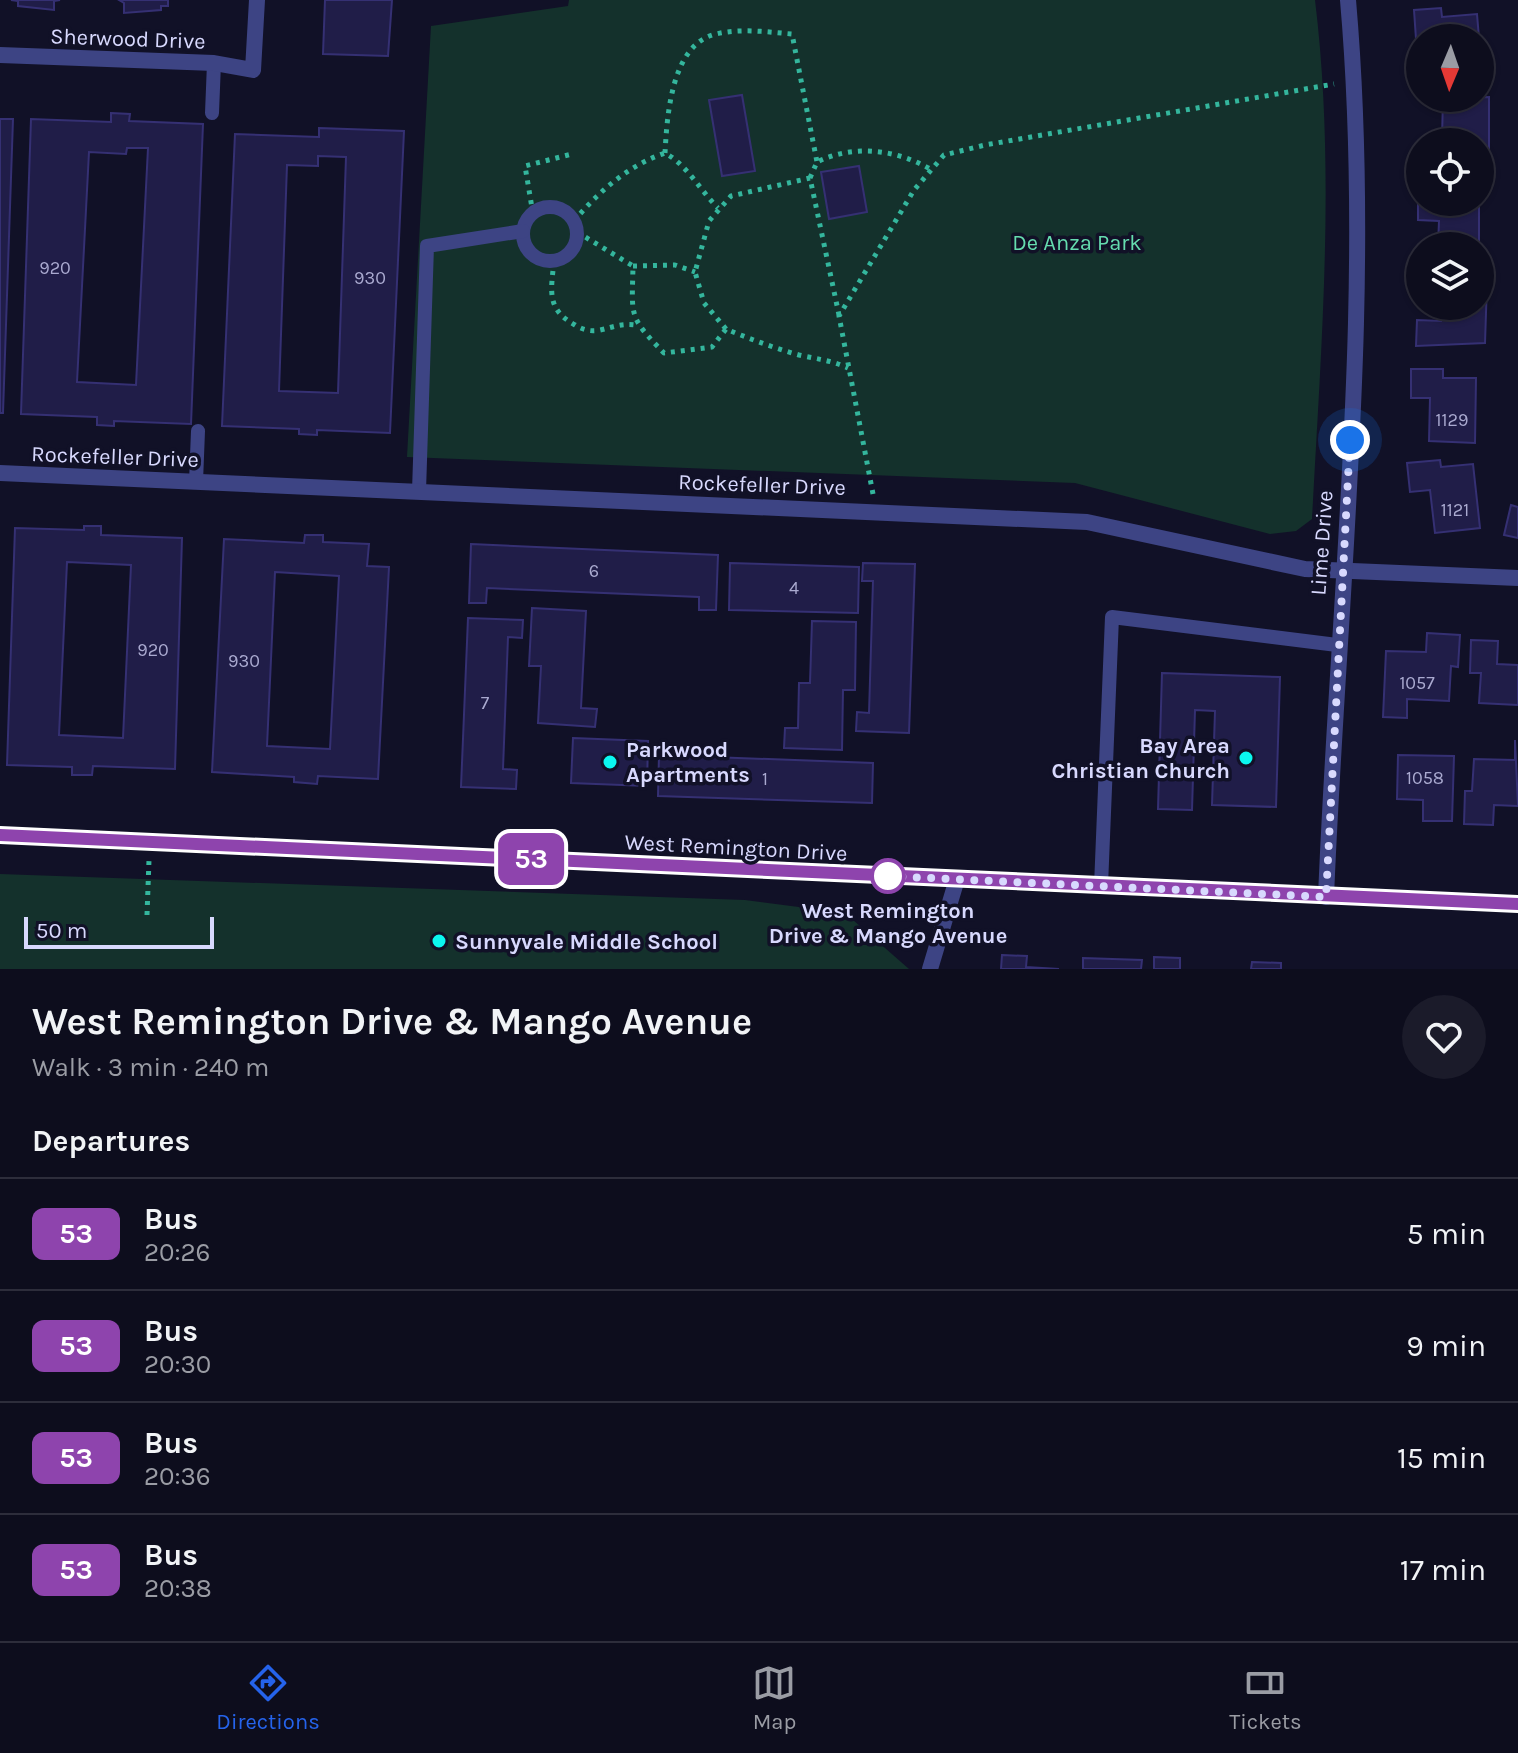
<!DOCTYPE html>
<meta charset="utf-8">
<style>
:root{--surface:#0d0d1d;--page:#1b1b2a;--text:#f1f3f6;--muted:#9a9ca4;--line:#2d2d3b;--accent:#2563eb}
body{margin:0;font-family:Karla,sans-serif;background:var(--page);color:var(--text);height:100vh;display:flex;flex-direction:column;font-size:30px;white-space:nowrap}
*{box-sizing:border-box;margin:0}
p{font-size:26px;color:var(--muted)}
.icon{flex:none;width:44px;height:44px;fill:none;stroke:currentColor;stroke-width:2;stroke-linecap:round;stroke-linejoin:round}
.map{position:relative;height:969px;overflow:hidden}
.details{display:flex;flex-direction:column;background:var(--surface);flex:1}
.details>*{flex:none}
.badge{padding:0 16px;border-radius:12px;font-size:28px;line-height:52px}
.needle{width:52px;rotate:182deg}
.tools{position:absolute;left:1406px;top:24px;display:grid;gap:16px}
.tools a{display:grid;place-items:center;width:88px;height:88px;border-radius:50%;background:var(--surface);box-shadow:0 2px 6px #0004,0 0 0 2px var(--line);font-size:40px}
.scale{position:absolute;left:24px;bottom:20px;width:190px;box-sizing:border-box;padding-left:8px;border:4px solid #d8d9fe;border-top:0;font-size:22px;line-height:28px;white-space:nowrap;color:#d8d9fe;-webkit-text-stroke:6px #111127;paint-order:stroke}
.you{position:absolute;width:40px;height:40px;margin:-20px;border:6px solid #fff;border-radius:50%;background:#1a73e8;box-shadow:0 0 0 12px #1a73e833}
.map>.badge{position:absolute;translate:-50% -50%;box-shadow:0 0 0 4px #fff}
h2{padding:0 32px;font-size:30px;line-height:72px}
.round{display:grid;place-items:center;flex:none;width:84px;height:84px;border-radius:42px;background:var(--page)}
.summary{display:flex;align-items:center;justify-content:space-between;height:136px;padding:0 32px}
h1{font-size:38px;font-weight:700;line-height:60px}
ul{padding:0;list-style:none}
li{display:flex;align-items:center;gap:24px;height:112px;padding:0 32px;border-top:2px solid var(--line)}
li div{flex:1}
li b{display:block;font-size:30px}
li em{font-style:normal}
li .badge{min-width:88px;font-weight:700;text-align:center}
.menu{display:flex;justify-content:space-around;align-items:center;height:112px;border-top:2px solid var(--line);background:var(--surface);font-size:22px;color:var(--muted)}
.menu a{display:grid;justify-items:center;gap:4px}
.menu .active{color:var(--accent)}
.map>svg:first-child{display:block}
</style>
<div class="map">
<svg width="1518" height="969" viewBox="0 0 1518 969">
<rect width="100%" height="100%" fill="#111127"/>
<!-- green -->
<g fill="#14312c">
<path d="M569 0H1315C1336 171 1321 347 1312 519L1296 531 1270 534 1075 483 407 457 431 26 568 6Z"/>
<polygon points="0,874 745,900 845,913 909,969 0,969"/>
</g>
<!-- building -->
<g fill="#201d48" stroke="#353073" stroke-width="2" fill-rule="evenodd">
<polygon points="11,0 60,0 54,1 54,10 18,6 18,1"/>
<polygon points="119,0 168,0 168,6 161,6 161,10 124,13 124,3"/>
<polygon points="325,0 392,0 388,56 323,54"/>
<polygon points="1441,8 1442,17 1477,14 1479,38 1416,39 1414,10"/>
<polygon points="742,95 755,171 722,176 709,100"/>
<polygon points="1489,97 1489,161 1480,161 1480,142 1422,142 1422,138 1442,138 1443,98"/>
<path d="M111 113 130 114 129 121 203 124 191 424 114 421V426L97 425V417L21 414 31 119 111 122ZM127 148H148L136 385 77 382 89 152 126 154Z"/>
<polygon points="0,119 13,119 3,413 0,413"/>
<path d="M319 128 404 131 390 433 317 430V435L299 434V429L222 426 235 134 319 137ZM318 156 346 157 338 393 279 391 287 165 318 166Z"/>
<polygon points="859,166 867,212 829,219 821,172"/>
<polygon points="1418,191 1420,202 1479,204 1479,246 1438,246 1439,221 1418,220"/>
<polygon points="1480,282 1487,282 1485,343 1416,346 1417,320 1441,321 1441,306 1480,306"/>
<polygon points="1411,369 1443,369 1443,378 1476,378 1475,443 1429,441 1430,398 1411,398"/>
<polygon points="1440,460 1441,467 1473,464 1480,528 1435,533 1430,490 1410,492 1407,463"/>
<polygon points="1511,505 1518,507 1518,538 1504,535"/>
<path d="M84 526H101V535L182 538 175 769 93 766 92 775H72V767L7 765 15 528 84 530ZM67 562 131 565 123 738 59 735Z"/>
<path d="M305 535H323V542L369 544 367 566 389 567 378 779 318 776 317 784 294 782V777L212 772 224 539 304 543ZM275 572 339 576 330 749 267 746Z"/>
<polygon points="471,544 718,555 716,610 699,610 699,597 487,588 486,603 469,603"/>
<polygon points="730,563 859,567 858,613 729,610"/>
<polygon points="863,563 915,564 909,733 856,731 857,712 869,713 873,581 862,581"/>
<polygon points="532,608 586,611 581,708 597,709 595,727 538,723 541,666 529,666"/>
<polygon points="468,618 523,620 522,638 508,637 503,769 517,770 516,789 461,787"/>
<polygon points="812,621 856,622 855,690 843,690 842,750 784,748 785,728 798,728 799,683 810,683"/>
<polygon points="1427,633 1460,635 1458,667 1451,666 1449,701 1407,699 1407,718 1383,717 1386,651 1426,652"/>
<polygon points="1471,640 1498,641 1497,664 1518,665 1518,705 1479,703 1481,673 1470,673"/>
<polygon points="1162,673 1280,677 1276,807 1212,805 1215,711 1195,710 1192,810 1158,809"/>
<polygon points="573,738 648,741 647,786 571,783"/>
<polygon points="1515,740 1518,806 1494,805 1493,825 1464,824 1465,791 1472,791 1474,759 1515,760"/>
<polygon points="659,755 873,763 872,803 658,796"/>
<polygon points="1398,755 1454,756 1452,821 1423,821 1423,800 1397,799"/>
<polygon points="1002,955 1027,956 1026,967 1059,969 1001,969"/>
<polygon points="1154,957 1180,958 1180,969 1154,969"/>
<polygon points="1083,958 1142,960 1141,969 1083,969"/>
<polygon points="1252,962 1281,963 1281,969 1251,969"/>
</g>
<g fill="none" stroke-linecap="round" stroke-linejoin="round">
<!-- path -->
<g stroke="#34b69d" stroke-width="5" stroke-dasharray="4 6" stroke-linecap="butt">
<path d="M665 153C667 117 671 44 716 34 741 28 767 32 792 34L817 162"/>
<path d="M810 178 817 162C854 144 896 149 932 170"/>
<polyline points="533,214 525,166 572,154"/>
<path d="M574 221C598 192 629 165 665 153 687 165 700 190 718 208"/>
<path d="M577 232 633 266C632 317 628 316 664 353L712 347 726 329C750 339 774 348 799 355 816 359 831 360 848 368"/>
<path d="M554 261C551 291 546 309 575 325 583 330 591 332 600 330 614 327 621 323 636 325"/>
<polyline points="633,266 675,265 695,272"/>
<polyline points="726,329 704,303 695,272 709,221 731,196 810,178 839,315"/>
<polyline points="873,494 839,316 914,190 944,155 985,145 1334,84"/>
<polyline points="147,915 149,860"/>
</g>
<!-- lane -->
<g stroke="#3d4484" stroke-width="14">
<polyline points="212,113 214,63"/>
<circle cx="550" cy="234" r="27"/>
<polyline points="196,482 198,431"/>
<polyline points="419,491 427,246 523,231"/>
<polyline points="1101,886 1112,617 1337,645"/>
</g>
<!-- street -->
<g stroke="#3d4484" stroke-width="16">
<polyline points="0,55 214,63 253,70 257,0"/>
<polyline points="0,473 1087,522 1305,569 1518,578"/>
<path d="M1326 897C1338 599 1374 298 1348 0"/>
<polyline points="930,969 957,879"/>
</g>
<!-- secondary -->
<polyline stroke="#7281fa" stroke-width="16" points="0,835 1518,904"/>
</g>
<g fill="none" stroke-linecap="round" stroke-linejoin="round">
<!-- line casing -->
<g stroke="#fff" stroke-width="18">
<polyline id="line" points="0,835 1518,904"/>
</g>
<!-- line -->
<use href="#line" stroke="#8e44ad" stroke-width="12"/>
<!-- walk -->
<polyline stroke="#d8d9fe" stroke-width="8" stroke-dasharray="0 14.4" points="888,876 1326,897 1350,440"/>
</g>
<!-- markers -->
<g fill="#0bf7f0" stroke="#111127" stroke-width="3">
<circle cx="1246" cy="758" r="8"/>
<circle cx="610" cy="762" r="8"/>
<circle cx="439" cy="941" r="8"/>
</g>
<circle fill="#fff" stroke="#8e44ad" stroke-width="4" cx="888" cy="876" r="16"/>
<g text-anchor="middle" stroke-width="7" stroke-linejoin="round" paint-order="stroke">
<!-- number labels -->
<g font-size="18" fill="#aaaad0">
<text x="55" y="274">920</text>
<text x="370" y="284">930</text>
<text x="1452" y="426">1129</text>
<text x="1455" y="516">1121</text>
<text x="594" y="577">6</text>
<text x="794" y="594">4</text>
<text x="153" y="656">920</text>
<text x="244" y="667">930</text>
<text x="1417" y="689">1057</text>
<text x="485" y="709">7</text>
<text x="1425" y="784">1058</text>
<text x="765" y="785">1</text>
</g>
<!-- street labels -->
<g font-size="22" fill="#d8d9fe" stroke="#111127">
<text transform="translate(128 38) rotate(2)" y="8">Sherwood Drive</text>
<text transform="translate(115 456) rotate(2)" y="8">Rockefeller Drive</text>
<text transform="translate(762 484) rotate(2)" y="8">Rockefeller Drive</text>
<text transform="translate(1321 543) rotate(-86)" y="8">Lime Drive</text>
<text transform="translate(736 847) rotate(3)" y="8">West Remington Drive</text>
</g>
<!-- park labels -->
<g font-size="22" fill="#65dcaf" stroke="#111127">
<text x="1077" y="250">De Anza Park</text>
</g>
<!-- poi labels -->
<g font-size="22" font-weight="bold" fill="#d8d9fe" stroke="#111127" text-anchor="start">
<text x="1230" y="753" text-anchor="end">Bay Area<tspan x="1230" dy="25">Christian Church</tspan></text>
<text x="626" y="757">Parkwood<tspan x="626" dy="25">Apartments</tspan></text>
<text x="455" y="949">Sunnyvale Middle School</text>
</g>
<!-- stop labels -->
<g font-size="22" font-weight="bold" fill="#d8d9fe" stroke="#111127">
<text x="888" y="918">West Remington<tspan x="888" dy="25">Drive &amp; Mango Avenue</tspan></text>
</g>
</g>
</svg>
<div class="tools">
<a><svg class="needle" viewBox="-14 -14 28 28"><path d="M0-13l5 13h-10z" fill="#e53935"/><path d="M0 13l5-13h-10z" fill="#9a9ca4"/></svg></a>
<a><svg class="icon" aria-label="locate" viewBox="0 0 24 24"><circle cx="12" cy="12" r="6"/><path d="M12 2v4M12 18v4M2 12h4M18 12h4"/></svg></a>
<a><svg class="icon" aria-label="layers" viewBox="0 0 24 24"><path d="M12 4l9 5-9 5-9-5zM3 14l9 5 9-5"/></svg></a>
</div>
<div class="scale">50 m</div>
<div class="you" style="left:1350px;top:440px"></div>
<b class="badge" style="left:531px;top:859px;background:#8e44ad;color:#fff">53</b>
</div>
<section class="details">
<div class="summary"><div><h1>West Remington Drive &amp; Mango Avenue</h1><p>Walk · 3 min · 240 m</p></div><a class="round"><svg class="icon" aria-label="heart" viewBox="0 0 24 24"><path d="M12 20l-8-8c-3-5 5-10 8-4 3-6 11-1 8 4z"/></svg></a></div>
<h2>Departures</h2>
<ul>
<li><span class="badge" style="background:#8e44ad;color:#fff">53</span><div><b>Bus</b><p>20:26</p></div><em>5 min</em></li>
<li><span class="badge" style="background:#8e44ad;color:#fff">53</span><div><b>Bus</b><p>20:30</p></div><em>9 min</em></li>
<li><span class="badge" style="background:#8e44ad;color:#fff">53</span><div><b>Bus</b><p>20:36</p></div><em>15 min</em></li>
<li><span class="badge" style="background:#8e44ad;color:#fff">53</span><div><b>Bus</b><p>20:38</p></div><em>17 min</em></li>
</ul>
</section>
<nav class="menu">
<a class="active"><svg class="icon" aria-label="directions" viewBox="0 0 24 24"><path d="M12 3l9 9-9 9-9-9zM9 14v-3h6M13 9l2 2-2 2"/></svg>Directions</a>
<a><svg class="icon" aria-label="map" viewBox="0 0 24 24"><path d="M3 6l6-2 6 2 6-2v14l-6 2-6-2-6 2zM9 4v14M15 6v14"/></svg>Map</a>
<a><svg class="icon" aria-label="tickets" viewBox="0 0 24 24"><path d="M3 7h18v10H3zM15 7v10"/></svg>Tickets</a>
</nav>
